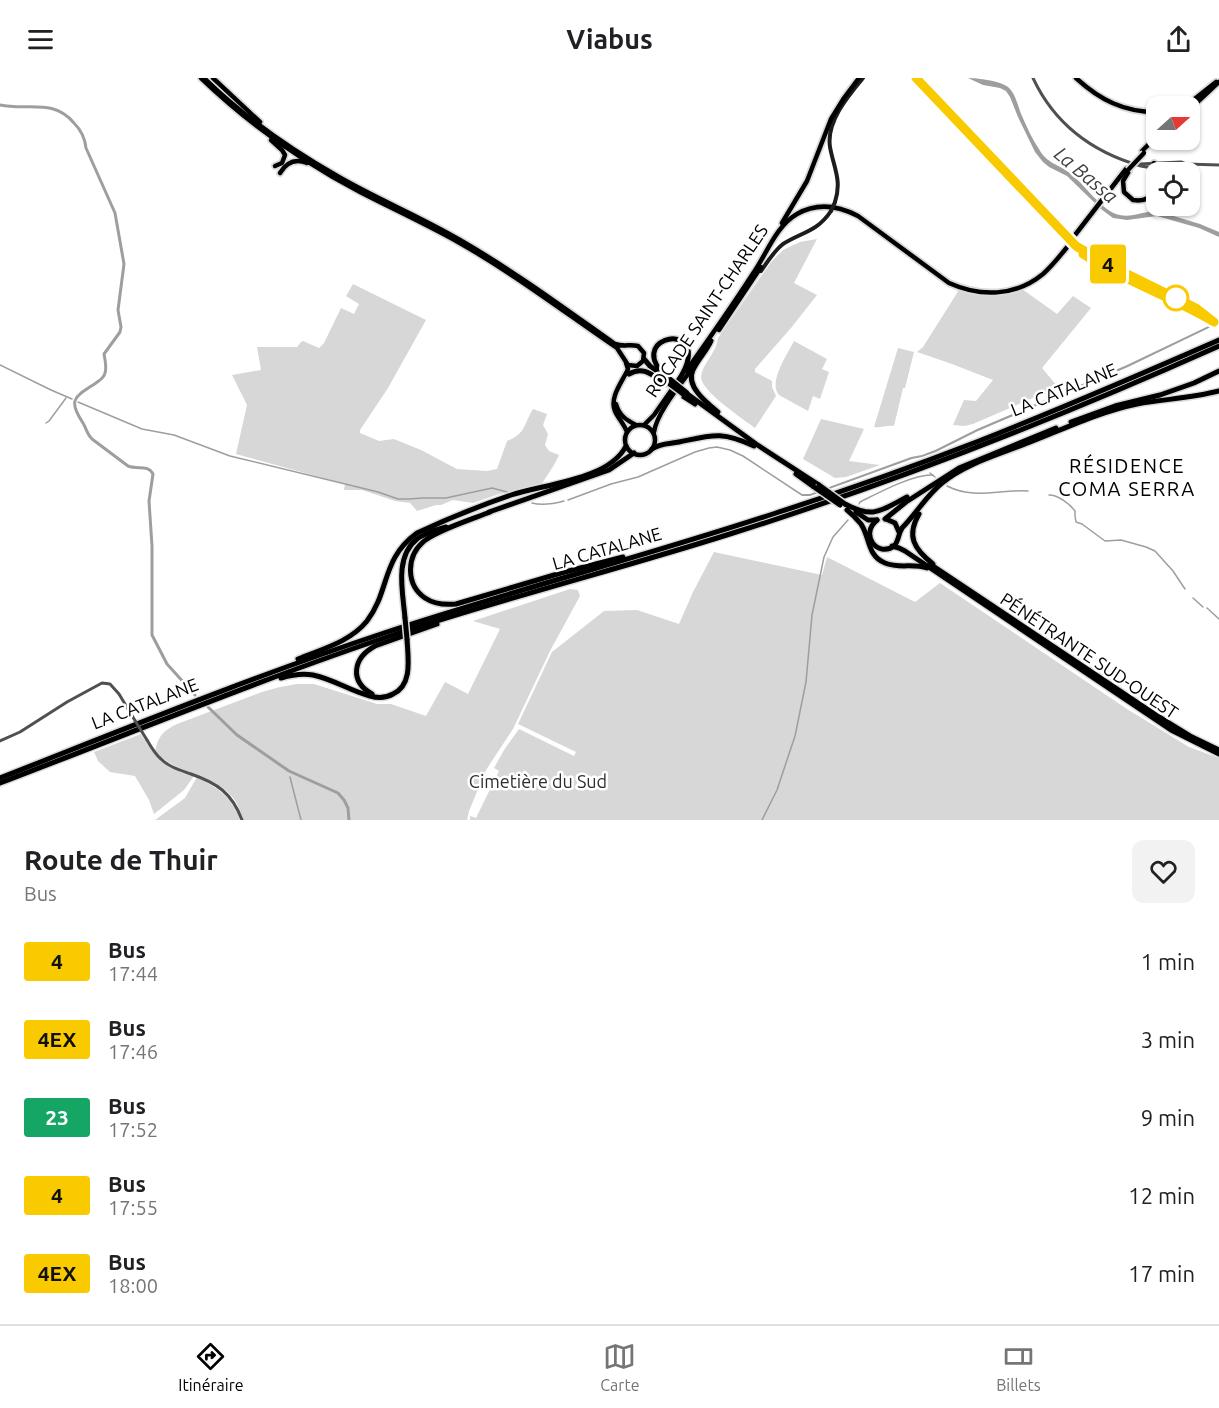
<!DOCTYPE html>
<html lang="fr">
<meta charset="utf-8">
<style>
:root{--surface:#fff;--page:#f2f2f2;--text:#202124;--muted:#757577;--line:#e0e0e0;--accent:#000}
body{margin:0;font-family:Ubuntu,sans-serif;background:var(--page);color:var(--text);height:100vh;display:flex;flex-direction:column;font-size:22px;white-space:nowrap}
*{box-sizing:border-box;margin:0}
p{font-size:20px;color:var(--muted)}
.icon{flex:none;width:33px;height:33px;fill:none;stroke:currentColor;stroke-width:2;stroke-linecap:round;stroke-linejoin:round}
.map{position:relative;height:742px;overflow:hidden}
.details{display:flex;flex-direction:column;background:var(--surface);flex:1}
.details>*{flex:none}
.badge{padding:0 12px;border-radius:4px;font-size:21px;line-height:39px}
.needle{width:39px;rotate:69deg}
.buttons{position:absolute;left:1146px;top:18px;display:grid;gap:12px}
.buttons a{display:grid;place-items:center;width:54px;height:54px;border-radius:12px;background:var(--surface);box-shadow:0 2px 4px #0004;font-size:30px}
.map>.badge{position:absolute;translate:-50% -50%;box-shadow:0 0 0 3px #fff}
.round{display:grid;place-items:center;flex:none;width:63px;height:63px;border-radius:12px;background:var(--page)}
.head{display:flex;align-items:center;justify-content:space-between;height:102px;padding:0 24px}
h1{font-size:28px;font-weight:700;line-height:45px}
ul{padding:0;list-style:none}
li{display:flex;align-items:center;gap:18px;height:78px;padding:0 24px}
li div{flex:1}
li b{display:block;font-size:22px}
li em{font-style:normal}
li .badge{min-width:66px;font-weight:700;text-align:center}
header{display:flex;justify-content:space-between;align-items:center;height:78px;padding:0 24px;background:var(--surface);font-size:27px;font-weight:700}
.dock{display:flex;justify-content:space-around;align-items:center;height:84px;border-top:2px solid var(--line);background:var(--surface);font-size:16px;color:var(--muted)}
.dock a{display:grid;justify-items:center;gap:3px}
.dock .active{color:var(--accent)}
.map>svg:first-child{display:block}
</style>
<header><svg class="icon" aria-label="menu" viewBox="0 0 24 24"><path d="M4 6h16M4 12h16M4 18h16"/></svg>Viabus<svg class="icon" aria-label="share" viewBox="0 0 24 24"><path d="M12 15V3M7 8l5-5 5 5M5 13v7h14v-7"/></svg></header>
<div class="map">
<svg width="1219" height="742" viewBox="0 0 1219 742">
<rect width="100%" height="100%" fill="#fff"/>
<!-- green -->
<g fill="#d7d7d7">
<path d="M817 161 794 205 817 217 791 250 755 291V294L772 303V309L776 318 755 350C743 341 701 313 701 299 702 289 709 282 713 274 716 270 717 265 718 260L771 184 783 172 800 164Z"/>
<path d="M353 206 426 242 388 310 360 352V355L379 363 394 361 421 372 457 391 487 393 497 391 507 363C526 356 524 345 533 331L547 336 543 347 548 356 545 367 549 373 559 377 554 387 541 407 499 416 473 425 453 422 441 427H436L417 433 410 425 395 423 362 412H344L345 406 236 376 247 327 232 297 261 292 257 269H297L301 264 303 263 319 270 324 265 341 230 354 236 359 226 346 218Z"/>
<path d="M1022 211 1057 236 1073 218 1091 230 1042 290 1058 309 973 346 964 348 953 347 964 322 976 323 993 302 952 286 917 274 923 269 959 212C983 220 997 218 1022 211Z"/>
<path d="M794 263 827 281 822 291 829 294 820 321 813 318 808 333 779 317C768 304 787 277 794 263Z"/>
<path d="M898 270 914 274 905 310H903L894 348C887 347 881 350 874 349Z"/>
<polygon points="821,341 864,351 849,383 880,387 846,399 835,400 803,381"/>
<polygon points="714,474 822,497 827,479 915,524 940,505 1127,631 1189,669 1219,680 1219,742 470,742 470,738 476,740 499,693 494,690 504,672 519,651 574,678 576,674 518,646 552,574 604,533 637,532 679,546 693,514"/>
<path d="M570 511 578 512 580 518 550 573 513 651 486 692 469 733 467 742H243C241 736 239 730 236 724 218 695 176 698 155 673 159 657 163 653 177 646L262 614 280 609 297 606H314L377 626H391L426 638 445 604 468 616 500 551 473 543Z"/>
<path d="M141 656C159 684 163 687 194 698L184 712 154 736 149 722 135 698 110 694 98 683 94 674Z"/>
<path d="M197 699C219 711 231 718 240 742H155L185 720Z"/>
</g>
<!-- water -->
<g fill="#9e9e9e">
<path d="M968 0C977 0 1001 3 1008 9 1016 16 1018 29 1022 38 1027 49 1032 61 1039 71 1047 86 1059 86 1071 96 1085 107 1100 130 1116 136 1130 141 1143 133 1157 133L1200 146 1219 154V159L1199 150 1157 138 1127 142 1113 140 1101 131 1067 98 1049 89 1043 84 1035 74 1018 39 1010 19 1006 13 1000 10 983 7Z"/>
<polygon points="1219,243 1219,245 1213,248 1128,289 978,353 936,374 922,379 912,381 810,418 802,418 802,416 810,416 911,379 922,377 935,372 977,351 1127,287"/>
</g>
<g fill="none" stroke-linecap="round" stroke-linejoin="round">
<!-- stream -->
<g stroke="#9e9e9e" stroke-width="1.5">
<polyline points="0,287 51,312 72,321"/>
<polyline points="78,324 142,351 174,357 230,378 378,414 398,421 409,421 422,420 446,420 492,410 507,414"/>
<polyline points="46,345 49,343 66,320"/>
<polyline points="930,395 935,399"/>
<path d="M947 408C975 422 1000 411 1028 413"/>
<path d="M1049 417C1058 417 1070 426 1075 433V438L1076 444 1082 446 1105 463 1121 462 1146 469 1155 473 1173 493 1185 511"/>
<polyline points="568,422 611,406 638,399 695,374 709,370 717,369 730,372 743,378 802,417"/>
<path d="M532 425C543 428 553 426 564 423"/>
<path d="M859 426 860 424C878 415 913 396 933 397"/>
<polyline points="1193,520 1203,529"/>
<polyline points="1207,530 1219,541"/>
<polyline points="290,699 301,742"/>
<polyline points="762,742 777,712 795,658 806,604 812,537 824,479 833,459 848,442"/>
</g>
<!-- canal -->
<g stroke="#9e9e9e" stroke-width="3">
<path d="M0 27C28 33 53 20 74 45 81 52 85 60 86 70L115 135 124 186 118 232 121 249 120 254 104 276C105 282 107 289 105 295 104 300 100 302 96 305 75 319 67 321 83 345 86 350 87 356 92 361L128 388C138 392 148 386 153 396L149 423 152 468V557L167 586 195 617"/>
<polyline points="208,629 237,657 289,693 338,715 344,722 348,730 349,742"/>
</g>
<!-- primary casing -->
<g stroke="#dbdbdb" stroke-width="8">
<g id="primary">
<path d="M201 0C248 45 303 84 360 114 393 131 426 146 458 164 513 195 564 234 617 270L628 287 637 288 643 283 644 275 638 268C630 266 624 269 615 266 564 230 514 193 460 162 421 139 379 122 339 99 291 72 244 39 204 0"/>
<polyline points="213,0 260,44"/>
<path d="M1076 0C1100 22 1124 34 1156 34"/>
<polyline points="1181,28 1192,23 1216,4"/>
<polyline points="1190,31 1219,4"/>
<polyline points="271,62 282,72 285,77 282,85 275,88"/>
<polyline points="1142,73 1156,59"/>
<path d="M1129 93 1123 103 1124 114 1133 122C1159 126 1155 102 1154 85"/>
<path d="M280 95C286 85 295 80 307 85"/>
<polyline points="782,145 807,103 831,41 844,20 859,0"/>
<polyline points="1075,157 1126,91"/>
<polyline points="719,252 761,189"/>
<path d="M626 285 628 291C623 303 609 319 615 333 618 340 624 346 627 354"/>
<path d="M686 293C709 261 732 228 754 194 767 175 776 148 797 136 818 124 839 128 858 138L949 205C980 219 1015 219 1043 196 1052 188 1060 178 1068 168"/>
<path d="M616 326C619 337 626 342 636 347"/>
<circle cx="640" cy="362" r="15"/>
<polyline points="644,347 654,337 675,307"/>
<path d="M654 354C657 334 681 306 694 288"/>
</g>
</g>
<!-- trunk casing -->
<g stroke="#dbdbdb" stroke-width="8">
<g id="trunk">
<path d="M711 263C706 274 698 281 693 292 685 308 707 325 718 334"/>
<polyline points="644,281 650,288 660,295"/>
<path d="M629 296C644 287 653 298 666 306"/>
<path d="M666 298C627 263 694 244 688 281 687 289 682 297 678 303"/>
<polyline points="686,315 756,366 819,407"/>
<polyline points="684,319 695,326"/>
<polyline points="1071,344 1115,328 1160,317 1194,305 1219,293"/>
<path d="M652 371C661 365 669 366 679 364 713 357 721 353 754 368"/>
<polyline points="796,396 814,409"/>
<path d="M845 426C873 441 880 433 907 419"/>
<path d="M847 432C852 436 857 441 861 446 870 459 867 478 885 485 899 491 913 485 927 490"/>
<polyline points="856,434 868,442 877,442"/>
<path d="M919 436C906 458 914 471 933 486"/>
<polyline points="885,441 906,424 959,390 1056,350"/>
<polyline points="886,441 895,445 899,454"/>
<path d="M877 442C859 457 878 480 894 468 899 463 898 456 902 450 916 436 926 418 942 405 965 386 997 377 1025 366 1062 352 1098 334 1137 326 1165 321 1192 320 1219 313"/>
<polyline points="892,468 899,470 905,473 1171,652 1219,676"/>
<polyline points="930,486 1159,639 1190,658 1219,672"/>
</g>
</g>
<!-- motorway casing -->
<g stroke="#dbdbdb" stroke-width="8">
<g id="motorway">
<polyline points="489,434 609,392 634,375"/>
<path d="M490 434C473 441 435 453 423 464 406 479 406 507 425 520 434 526 446 527 456 526L561 495 623 479"/>
<polyline points="433,453 446,449"/>
<path d="M405 540C403 515 394 479 417 461 422 457 429 455 435 452"/>
<path d="M298 581C322 571 350 564 367 543 390 513 381 481 417 455 447 441 479 428 511 417 544 406 609 402 626 368"/>
<path d="M281 600C291 597 302 595 313 597 333 601 350 613 370 618 377 620 386 620 393 616 413 607 408 580 407 561"/>
<path d="M372 616C349 603 353 580 375 568L437 546"/>
<path d="M0 700C127 650 254 598 384 555 514 512 646 478 776 435 844 413 912 389 979 363 1060 331 1139 297 1219 262"/>
<path d="M0 705C134 654 266 599 402 554 512 518 623 490 733 455 899 403 1060 339 1219 268"/>
</g>
</g>
<!-- tertiary -->
<g stroke="#505050" stroke-width="3">
<path d="M1033 0C1055 47 1092 74 1141 88 1153 91 1170 88 1182 87L1186 86"/>
<polyline points="1139,86 1181,84 1186,86 1219,87"/>
<path d="M147 662C151 669 155 676 161 681 169 689 180 692 191 696 217 705 232 715 242 742"/>
<polyline points="0,663 20,654 67,624 102,605 110,606 119,616 131,636"/>
</g>
<!-- secondary -->
<g stroke="#1d1d1d" stroke-width="4">
<path d="M916 0 1083 176C1124 203 1172 219 1214 244"/>
<path d="M835 124C842 102 834 91 830 69 826 44 848 18 863 0"/>
<polyline points="1033,126 1053,149 1065,160"/>
<polyline points="1086,175 1186,225 1205,236"/>
<path d="M761 193C768 183 774 173 783 166 802 154 817 154 831 133"/>
</g>
<!-- primary -->
<use href="#primary" stroke="#000" stroke-width="4.5"/>
<!-- trunk -->
<use href="#trunk" stroke="#000" stroke-width="5"/>
<!-- motorway -->
<use href="#motorway" stroke="#000" stroke-width="5"/>
<!-- primary-bridge casing -->
<g stroke="#dbdbdb" stroke-width="8" stroke-linecap="butt">
<g id="primary-bridge">
<polyline points="1128,92 1144,75"/>
<polyline points="1068,168 1075,157"/>
</g>
</g>
<!-- trunk-bridge casing -->
<g stroke="#dbdbdb" stroke-width="8" stroke-linecap="butt">
<g id="trunk-bridge">
<polyline points="666,298 687,315"/>
<polyline points="667,304 683,316"/>
<polyline points="819,407 845,426"/>
<polyline points="814,409 840,427"/>
</g>
</g>
<!-- motorway-bridge casing -->
<g stroke="#dbdbdb" stroke-width="8" stroke-linecap="butt">
<polyline id="motorway-bridge" points="405,540 407,561"/>
</g>
<!-- tertiary-bridge -->
<polyline stroke="#505050" stroke-width="3" points="131,636 147,662"/>
<!-- secondary-bridge -->
<polyline stroke="#1d1d1d" stroke-width="4" points="831,133 835,124"/>
<!-- primary-bridge -->
<use href="#primary-bridge" stroke="#000" stroke-width="4.5"/>
<!-- trunk-bridge -->
<use href="#trunk-bridge" stroke="#000" stroke-width="5"/>
<!-- motorway-bridge -->
<use href="#motorway-bridge" stroke="#000" stroke-width="5"/>
</g>
<g fill="none" stroke-linecap="round" stroke-linejoin="round">
<!-- line casing -->
<g stroke="#fff" stroke-width="14">
<path id="line" d="M916 0 1076 168 1105 185 1196 230 1214 244C1172 219 1124 203 1083 176"/>
</g>
<!-- line -->
<use href="#line" stroke="#faca00" stroke-width="9"/>
</g>
<!-- markers -->
<circle fill="#fff" stroke="#faca00" stroke-width="3" cx="1176" cy="220" r="12"/>
<g text-anchor="middle" stroke-width="5" stroke-linejoin="round" paint-order="stroke">
<!-- street labels -->
<g font-size="18" fill="#000" stroke="#fff">
<text transform="translate(707 233) rotate(-56)" y="6">ROCADE SAINT-CHARLES</text>
<text transform="translate(1064 312) rotate(-22)" y="6">LA CATALANE</text>
<text transform="translate(607 471) rotate(-16)" y="6">LA CATALANE</text>
<text transform="translate(1089 578) rotate(34)" y="6">PÉNÉTRANTE SUD-OUEST</text>
<text transform="translate(145 626) rotate(-21)" y="6">LA CATALANE</text>
</g>
<!-- park labels -->
<g font-size="18" fill="#2e2e2e" stroke="#fff">
<text x="538" y="710">Cimetière du Sud</text>
</g>
<!-- water labels -->
<g font-size="20" font-style="italic" fill="#3f3f3f" stroke="#fff">
<text transform="translate(1086 97) rotate(40)" y="7">La Bassa</text>
</g>
<!-- neighbourhood labels -->
<g font-size="20" letter-spacing="1.5" fill="#000" stroke="#fff">
<text x="1127" y="395">RÉSIDENCE<tspan x="1127" dy="23">COMA SERRA</tspan></text>
</g>
</g>
</svg>
<div class="buttons">
<a><svg class="needle" viewBox="-14 -14 28 28"><path d="M0-13l5 13h-10z" fill="#e53935"/><path d="M0 13l5-13h-10z" fill="#757577"/></svg></a>
<a><svg class="icon" aria-label="locate" viewBox="0 0 24 24"><circle cx="12" cy="12" r="6"/><path d="M12 2v4M12 18v4M2 12h4M18 12h4"/></svg></a>
</div>
<b class="badge" style="left:1108px;top:186px;background:#faca00;color:#111">4</b>
</div>
<section class="details">
<div class="head"><div><h1>Route de Thuir</h1><p>Bus</p></div><a class="round"><svg class="icon" aria-label="heart" viewBox="0 0 24 24"><path d="M12 20l-8-8c-3-5 5-10 8-4 3-6 11-1 8 4z"/></svg></a></div>
<ul>
<li><span class="badge" style="background:#faca00;color:#111">4</span><div><b>Bus</b><p>17:44</p></div><em>1 min</em></li>
<li><span class="badge" style="background:#faca00;color:#111">4EX</span><div><b>Bus</b><p>17:46</p></div><em>3 min</em></li>
<li><span class="badge" style="background:#15a565;color:#fff">23</span><div><b>Bus</b><p>17:52</p></div><em>9 min</em></li>
<li><span class="badge" style="background:#faca00;color:#111">4</span><div><b>Bus</b><p>17:55</p></div><em>12 min</em></li>
<li><span class="badge" style="background:#faca00;color:#111">4EX</span><div><b>Bus</b><p>18:00</p></div><em>17 min</em></li>
</ul>
</section>
<nav class="dock">
<a class="active"><svg class="icon" aria-label="directions" viewBox="0 0 24 24"><path d="M12 3l9 9-9 9-9-9zM9 14v-3h6M13 9l2 2-2 2"/></svg>Itinéraire</a>
<a><svg class="icon" aria-label="map" viewBox="0 0 24 24"><path d="M3 6l6-2 6 2 6-2v14l-6 2-6-2-6 2zM9 4v14M15 6v14"/></svg>Carte</a>
<a><svg class="icon" aria-label="tickets" viewBox="0 0 24 24"><path d="M3 7h18v10H3zM15 7v10"/></svg>Billets</a>
</nav>
